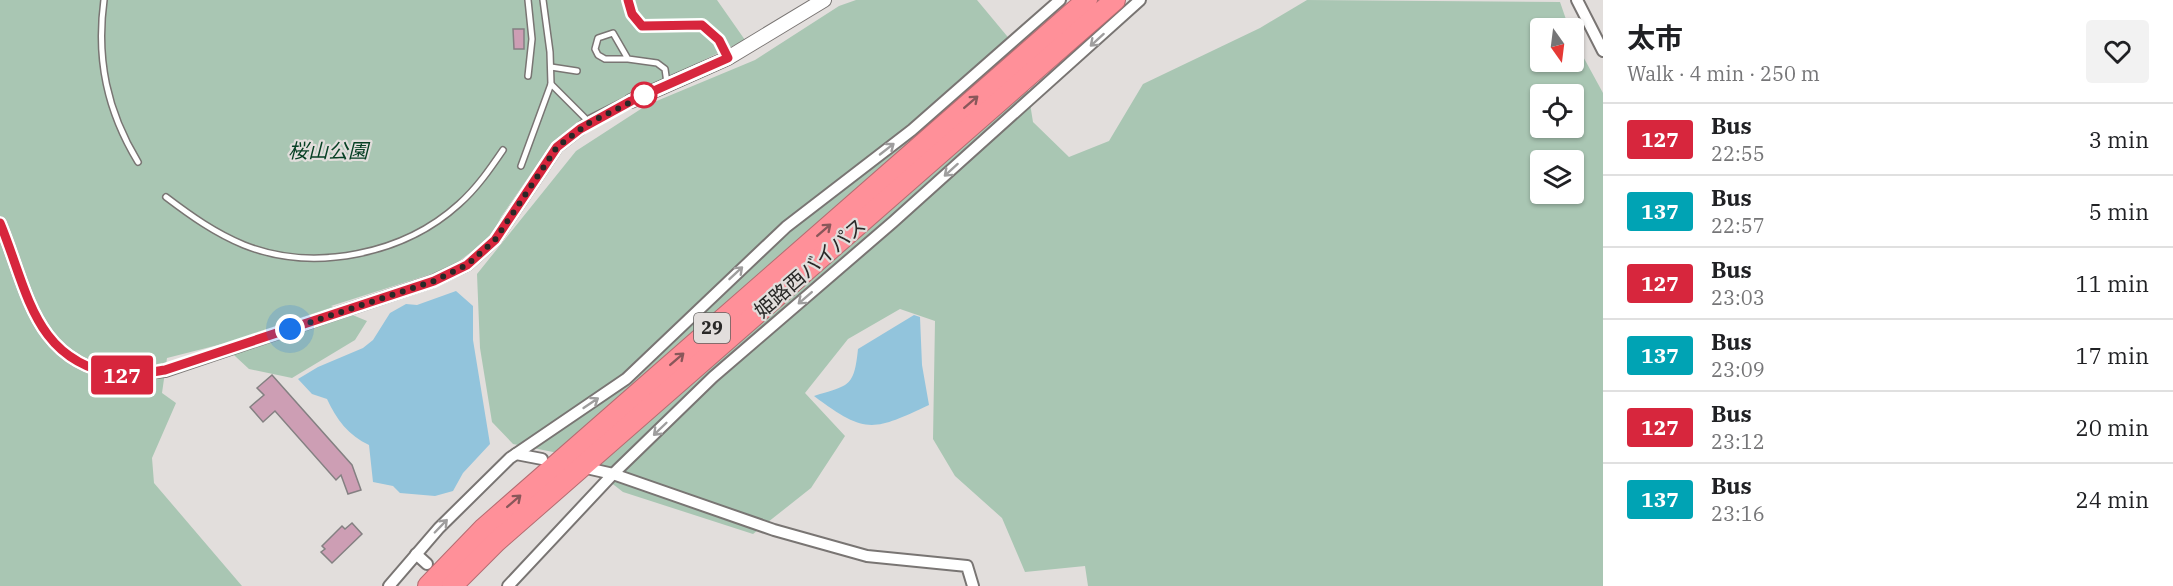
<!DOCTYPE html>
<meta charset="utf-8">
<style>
:root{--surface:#fff;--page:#f2f2f2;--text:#202124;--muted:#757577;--line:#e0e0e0}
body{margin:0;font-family:"IBM Plex Serif","Noto Sans JP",serif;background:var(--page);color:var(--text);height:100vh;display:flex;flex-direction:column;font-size:22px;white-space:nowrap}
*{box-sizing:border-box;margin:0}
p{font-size:20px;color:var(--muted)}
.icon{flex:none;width:33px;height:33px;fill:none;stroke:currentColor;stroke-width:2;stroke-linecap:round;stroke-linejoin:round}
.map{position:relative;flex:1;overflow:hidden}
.details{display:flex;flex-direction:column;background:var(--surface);width:570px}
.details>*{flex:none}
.badge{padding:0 12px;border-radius:4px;font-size:21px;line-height:39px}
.needle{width:39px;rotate:166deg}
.fabs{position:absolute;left:1530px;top:18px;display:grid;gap:12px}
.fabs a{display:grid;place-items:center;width:54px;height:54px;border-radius:6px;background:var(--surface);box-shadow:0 2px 4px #0004;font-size:30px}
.you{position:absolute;width:30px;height:30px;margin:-15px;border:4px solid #fff;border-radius:50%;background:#1a73e8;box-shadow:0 0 0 9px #1a73e833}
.map>.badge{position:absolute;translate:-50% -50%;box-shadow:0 0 0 3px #fff}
.round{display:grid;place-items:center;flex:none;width:63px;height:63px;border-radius:6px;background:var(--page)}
.head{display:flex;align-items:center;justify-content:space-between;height:102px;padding:0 24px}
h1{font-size:28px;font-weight:700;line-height:45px}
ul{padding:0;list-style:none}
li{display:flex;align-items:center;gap:18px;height:72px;padding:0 24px;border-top:2px solid var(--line)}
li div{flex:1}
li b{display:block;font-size:22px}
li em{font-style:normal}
li .badge{min-width:66px;font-weight:700;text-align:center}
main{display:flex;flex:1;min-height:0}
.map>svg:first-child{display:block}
</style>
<main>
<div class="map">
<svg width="1603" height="586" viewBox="0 0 1603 586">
<rect width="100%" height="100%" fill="#e2dedc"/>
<!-- green -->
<g fill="#a9c6b3" fill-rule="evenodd">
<polygon points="0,0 717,0 745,40 580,120 552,143 501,217 491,237 450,268 331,306 367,321 355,340 292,378 249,369 222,344 167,358 162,393 176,403 152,458 154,483 242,586 0,586"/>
<path d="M856 0H977L1022 54 1033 122 1069 157 1109 141 1143 84 1260 28 1307 0 1560 2 1569 28H1540V62H1574V40L1603 93V586H1088L1085 566 1025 572 1002 518 955 476 933 439 935 321 900 309 848 339 805 393 845 436 811 488 753 534 623 492 578 457 513 444 492 422 480 348 477 274 576 151 647 105 755 60 839 6ZM1540 94H1574V128H1540ZM1540 160H1574V194H1540Z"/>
</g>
<!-- water -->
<g fill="#92c4dc">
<path d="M456 291 473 306V340L490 444 463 473 453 491 435 496 400 493 393 486 373 482 369 445C349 436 336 419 327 399L312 394 298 379 318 367 363 348 373 340 390 313 406 304 417 305Z"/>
<path d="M914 315 920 317 922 365 929 405C873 431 866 435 814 396 849 385 854 388 858 349Z"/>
</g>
<!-- building -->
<g fill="#cd9eb4" stroke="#848082" stroke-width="1.5">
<polygon points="513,29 524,29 524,49 514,49"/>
<polygon points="272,375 352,465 361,490 348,494 341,475 336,480 275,411 263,422 250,407 264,395 257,388"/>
<polygon points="352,523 362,534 332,563 321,552 325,549 322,546 342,526 345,529"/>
</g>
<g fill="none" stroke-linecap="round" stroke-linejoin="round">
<!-- service casing -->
<g stroke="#797573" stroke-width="8">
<g id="service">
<path d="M104 0C96 59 107 111 138 162"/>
<polyline points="528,0 532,39 528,76"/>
<polyline points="628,0 632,14 642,26 703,25 719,40 727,56"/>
<polyline points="628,59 605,59 598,55 595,49 598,38 613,33 628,59 657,63 665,69 667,83"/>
<polyline points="551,67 577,71"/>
<polyline points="551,84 589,122"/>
<polyline points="521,166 551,84 550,52 543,0"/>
<path d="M166 197C191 216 215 233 244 245 315 273 404 254 459 204 477 188 490 169 503 150"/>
</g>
</g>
<!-- minor casing -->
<g stroke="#797573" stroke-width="14">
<g id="minor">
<polyline points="1577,0 1603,51"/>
<path d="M0 223C28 290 33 362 119 375 133 377 151 372 165 371L433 281 467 265 495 240 557 147 589 122 631 101"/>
<polyline points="516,454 542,459"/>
<polyline points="591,469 613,474 774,530 867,556 967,566 973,586"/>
<polyline points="416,554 427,564"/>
<polyline points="389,586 439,528 510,458 626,379 786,227 912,130 1060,0"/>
<polyline points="508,586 613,474 713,377 893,222 1140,0"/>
</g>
</g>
<!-- tertiary casing -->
<g stroke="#797573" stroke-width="16">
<polyline id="tertiary" points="631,101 728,58 824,0"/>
</g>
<!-- motorway casing -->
<g stroke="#b46c71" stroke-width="22">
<g id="motorway">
<polyline points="428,586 484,528 1087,0"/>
<polyline points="452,586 496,542 1115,0"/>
</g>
</g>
<!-- service -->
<use href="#service" stroke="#fff" stroke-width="5"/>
<!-- minor -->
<use href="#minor" stroke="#fff" stroke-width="10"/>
<!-- tertiary -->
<use href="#tertiary" stroke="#fff" stroke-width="14"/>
<!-- motorway -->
<use href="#motorway" stroke="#ff9099" stroke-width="20"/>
</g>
<!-- one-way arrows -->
<defs><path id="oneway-shaft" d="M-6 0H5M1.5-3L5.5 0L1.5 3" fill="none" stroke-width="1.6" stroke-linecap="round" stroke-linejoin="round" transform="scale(1.5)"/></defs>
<g stroke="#9f9e9e">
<use href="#oneway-shaft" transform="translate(1097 40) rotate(138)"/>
<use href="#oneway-shaft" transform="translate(887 149) rotate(-38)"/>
<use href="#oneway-shaft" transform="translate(951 170) rotate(138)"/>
<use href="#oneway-shaft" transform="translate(736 273) rotate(-43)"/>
<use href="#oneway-shaft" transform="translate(805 298) rotate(139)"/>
<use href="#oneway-shaft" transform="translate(591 403) rotate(-34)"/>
<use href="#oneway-shaft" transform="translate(660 429) rotate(136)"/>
<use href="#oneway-shaft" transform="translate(441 526) rotate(-46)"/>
</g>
<g stroke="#89575a">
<use href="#oneway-shaft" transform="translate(971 102) rotate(-41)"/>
<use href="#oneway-shaft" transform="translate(824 230) rotate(-41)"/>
<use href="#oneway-shaft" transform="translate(677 359) rotate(-41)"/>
<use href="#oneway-shaft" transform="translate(514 501) rotate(-41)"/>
</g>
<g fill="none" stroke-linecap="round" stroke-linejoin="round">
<!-- line casing -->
<g stroke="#fff" stroke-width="14">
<path id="line" d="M0 223C28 290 33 362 119 375 133 377 151 372 165 370L434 281 467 265 495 240 557 147 580 129 631 101 728 58 719 40 702 25 642 26 632 14 628 0"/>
</g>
<!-- line -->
<use href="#line" stroke="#d7263d" stroke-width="9"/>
<!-- walk -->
<polyline stroke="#292827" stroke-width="6" stroke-dasharray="0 10.8" points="290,329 434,281 467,265 495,240 557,147 589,123 649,93 644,95"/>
</g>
<!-- markers -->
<circle fill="#fff" stroke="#d7263d" stroke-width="3" cx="644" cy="95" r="12"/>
<g text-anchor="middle" stroke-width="4.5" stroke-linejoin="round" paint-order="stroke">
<!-- shield labels -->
<rect fill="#e2dedc" stroke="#605f5d" stroke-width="1.5" x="694" y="313" width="36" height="30" rx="4.5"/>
<g font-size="18" font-weight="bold" fill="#292827">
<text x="712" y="334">29</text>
</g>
<!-- park labels -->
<g font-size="20" font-style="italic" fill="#074024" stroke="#e2dedc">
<text x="328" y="158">桜山公園</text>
</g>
<!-- street labels -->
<g font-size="20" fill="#292827" stroke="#e2dedc">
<text transform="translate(810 268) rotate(-41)" y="7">姫路西バイパス</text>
</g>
</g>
</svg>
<div class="fabs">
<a><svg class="needle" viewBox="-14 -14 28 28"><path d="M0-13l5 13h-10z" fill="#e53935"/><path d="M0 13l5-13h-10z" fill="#757577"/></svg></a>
<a><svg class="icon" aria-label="locate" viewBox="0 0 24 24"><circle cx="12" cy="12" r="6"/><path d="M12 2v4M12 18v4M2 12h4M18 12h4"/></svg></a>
<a><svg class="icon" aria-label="layers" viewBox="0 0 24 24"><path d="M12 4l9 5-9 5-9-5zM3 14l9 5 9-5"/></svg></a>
</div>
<div class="you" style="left:290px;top:329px"></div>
<b class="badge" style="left:122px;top:375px;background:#d7263d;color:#fff">127</b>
</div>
<section class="details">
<div class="head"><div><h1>太市</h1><p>Walk · 4 min · 250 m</p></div><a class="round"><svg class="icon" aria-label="heart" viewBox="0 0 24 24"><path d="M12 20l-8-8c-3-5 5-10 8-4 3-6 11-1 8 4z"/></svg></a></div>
<ul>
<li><span class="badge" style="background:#d7263d;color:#fff">127</span><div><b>Bus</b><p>22:55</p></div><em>3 min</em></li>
<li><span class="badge" style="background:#00a3b4;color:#fff">137</span><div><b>Bus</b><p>22:57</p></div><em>5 min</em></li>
<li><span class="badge" style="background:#d7263d;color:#fff">127</span><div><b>Bus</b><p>23:03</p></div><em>11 min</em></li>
<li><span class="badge" style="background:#00a3b4;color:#fff">137</span><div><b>Bus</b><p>23:09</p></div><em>17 min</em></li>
<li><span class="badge" style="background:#d7263d;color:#fff">127</span><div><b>Bus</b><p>23:12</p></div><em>20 min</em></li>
<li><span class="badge" style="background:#00a3b4;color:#fff">137</span><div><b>Bus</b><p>23:16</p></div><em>24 min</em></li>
</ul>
</section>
</main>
